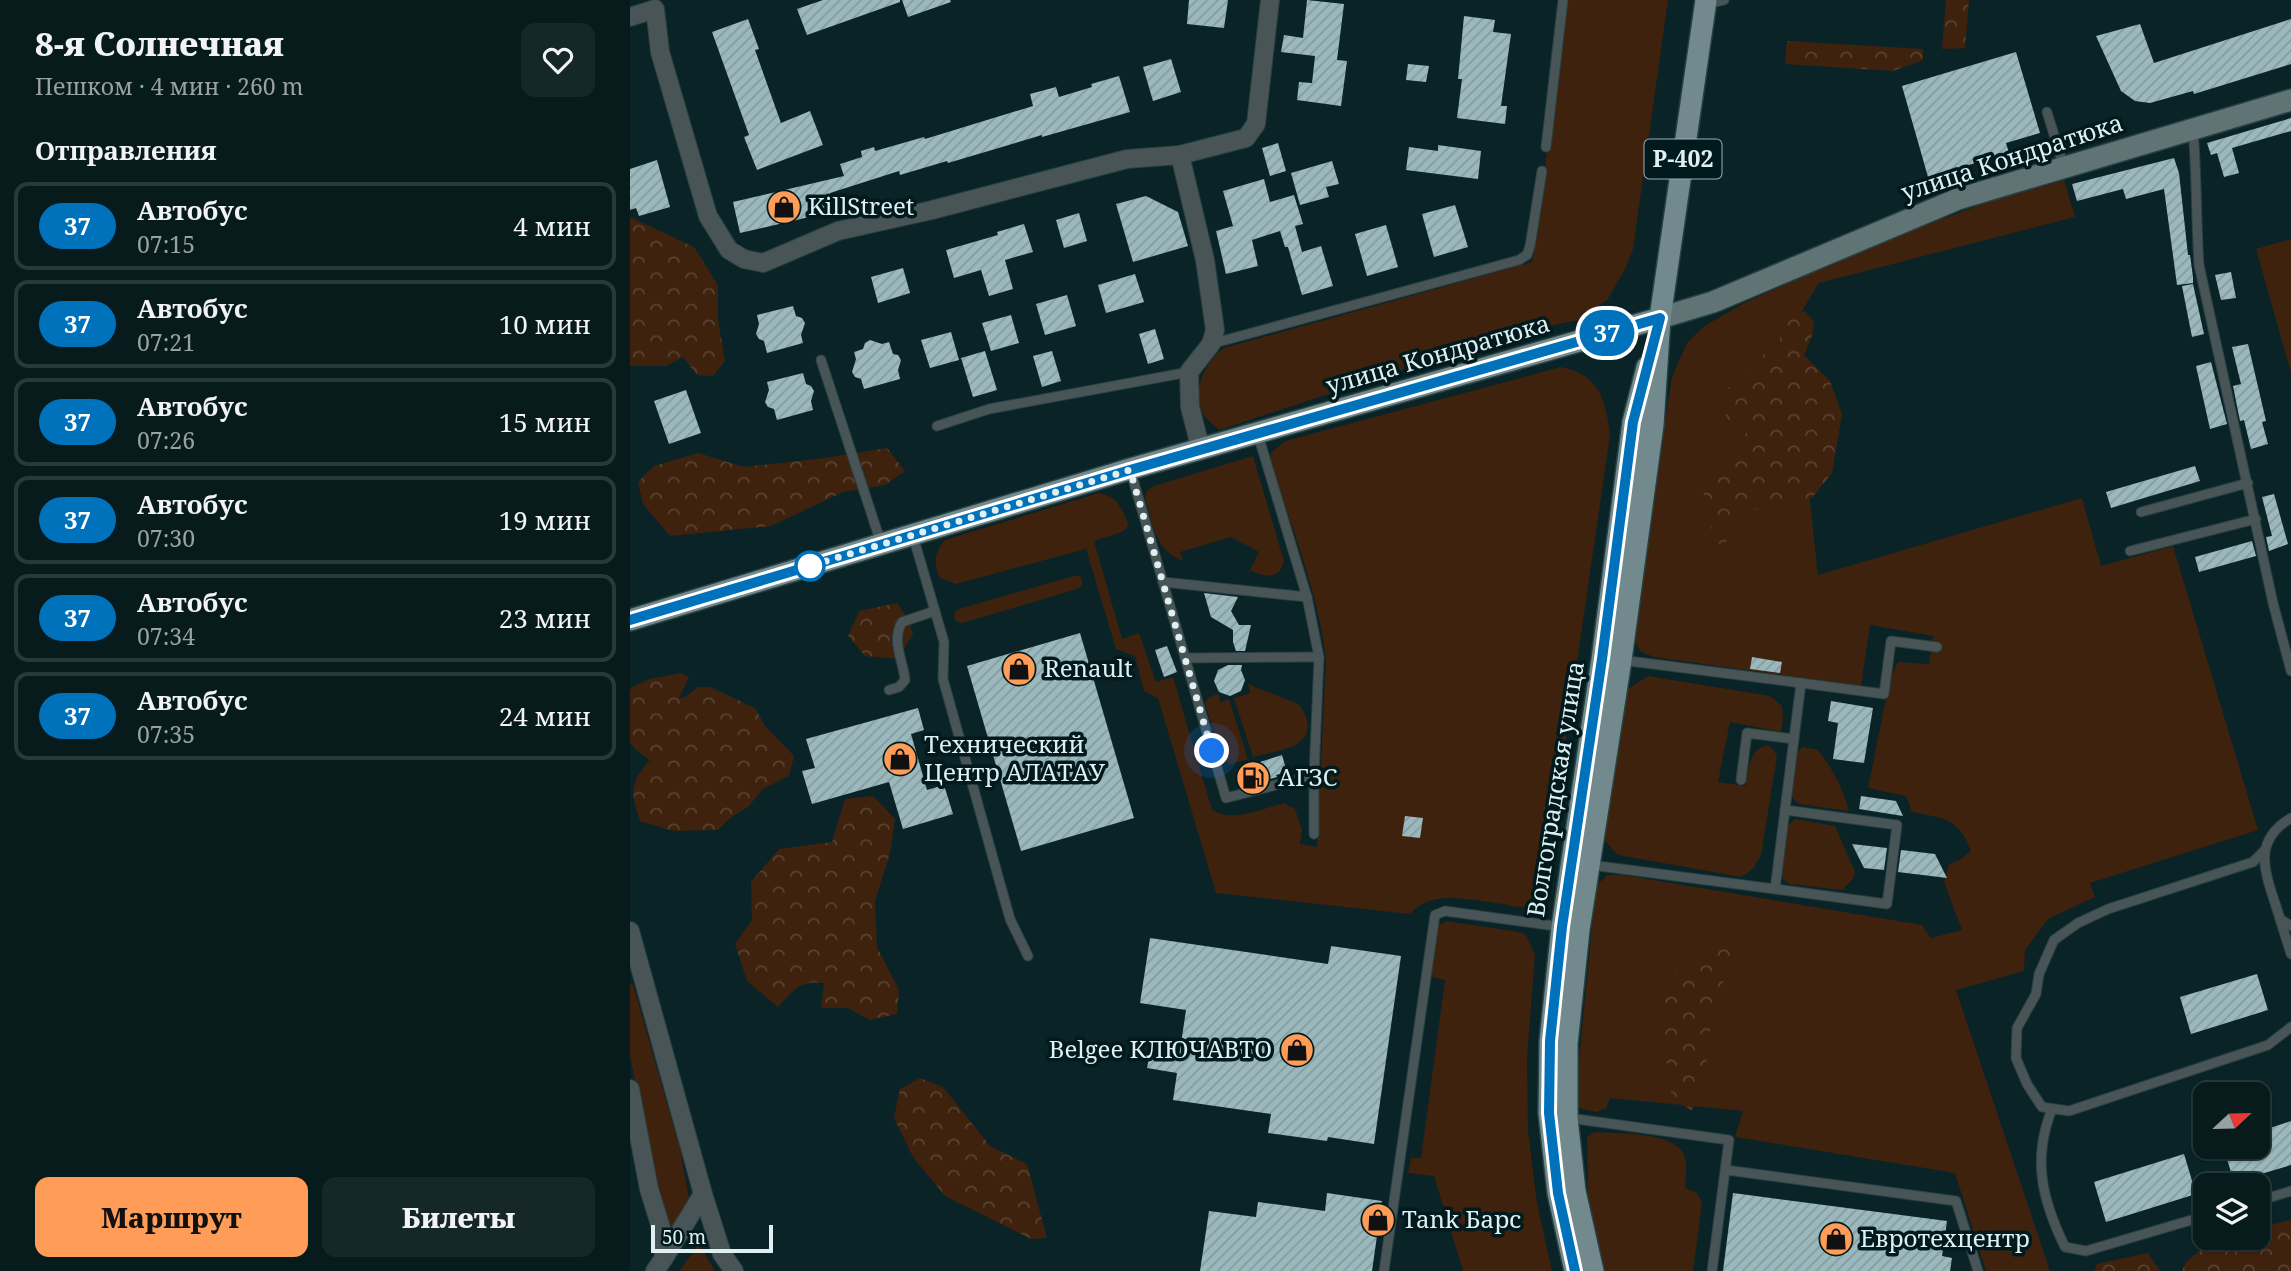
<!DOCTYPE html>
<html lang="ru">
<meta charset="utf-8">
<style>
:root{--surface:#071a1c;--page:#152729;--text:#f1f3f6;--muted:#98a1a3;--line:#28383b;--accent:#fe9c58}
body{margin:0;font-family:"Noto Serif",serif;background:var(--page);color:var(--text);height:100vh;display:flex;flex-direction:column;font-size:26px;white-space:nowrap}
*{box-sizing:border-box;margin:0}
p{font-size:23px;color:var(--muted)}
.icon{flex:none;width:38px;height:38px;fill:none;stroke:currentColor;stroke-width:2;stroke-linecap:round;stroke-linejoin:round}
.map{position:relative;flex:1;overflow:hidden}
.side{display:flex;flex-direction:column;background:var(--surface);width:630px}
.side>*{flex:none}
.badge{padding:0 14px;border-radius:23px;font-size:24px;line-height:46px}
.needle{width:46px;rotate:68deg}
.controls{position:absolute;left:1563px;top:1082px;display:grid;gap:14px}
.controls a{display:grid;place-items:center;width:77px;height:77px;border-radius:14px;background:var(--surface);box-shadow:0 2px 5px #0004,0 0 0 2px var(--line);font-size:35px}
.scale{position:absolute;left:21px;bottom:18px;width:122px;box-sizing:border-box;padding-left:7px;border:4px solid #e0eff1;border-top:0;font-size:19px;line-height:24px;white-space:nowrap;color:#e0eff1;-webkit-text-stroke:5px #011a1d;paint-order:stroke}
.you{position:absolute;width:35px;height:35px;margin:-18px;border:5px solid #fff;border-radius:50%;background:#1a73e8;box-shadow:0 0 0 10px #1a73e833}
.map>.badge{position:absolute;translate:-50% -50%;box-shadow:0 0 0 4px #fff}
h2{padding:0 35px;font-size:26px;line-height:63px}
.round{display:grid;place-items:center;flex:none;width:74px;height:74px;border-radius:14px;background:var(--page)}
.head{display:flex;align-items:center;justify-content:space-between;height:119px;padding:0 35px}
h1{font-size:33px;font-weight:800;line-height:52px}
.cta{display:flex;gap:14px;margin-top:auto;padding:14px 35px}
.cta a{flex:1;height:80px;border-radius:14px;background:var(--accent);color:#111;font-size:28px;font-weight:800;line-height:80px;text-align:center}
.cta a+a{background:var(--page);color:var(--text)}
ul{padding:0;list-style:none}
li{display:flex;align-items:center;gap:21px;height:88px;margin:0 14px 10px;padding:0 21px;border:4px solid var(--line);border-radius:14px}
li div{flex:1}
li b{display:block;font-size:26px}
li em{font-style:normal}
li .badge{min-width:77px;font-weight:700;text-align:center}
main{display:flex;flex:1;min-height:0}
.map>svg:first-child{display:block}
</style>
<main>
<section class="side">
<div class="head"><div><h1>8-я Солнечная</h1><p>Пешком · 4 мин · 260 m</p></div><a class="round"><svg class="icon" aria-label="heart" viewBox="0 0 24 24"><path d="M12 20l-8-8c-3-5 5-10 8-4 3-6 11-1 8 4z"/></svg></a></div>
<h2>Отправления</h2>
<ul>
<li><span class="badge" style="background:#0072bc;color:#fff">37</span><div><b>Автобус</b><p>07:15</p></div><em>4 мин</em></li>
<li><span class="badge" style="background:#0072bc;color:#fff">37</span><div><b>Автобус</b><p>07:21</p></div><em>10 мин</em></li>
<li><span class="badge" style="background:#0072bc;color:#fff">37</span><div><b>Автобус</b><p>07:26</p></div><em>15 мин</em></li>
<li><span class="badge" style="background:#0072bc;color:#fff">37</span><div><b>Автобус</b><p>07:30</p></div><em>19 мин</em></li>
<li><span class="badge" style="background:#0072bc;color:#fff">37</span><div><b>Автобус</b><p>07:34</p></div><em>23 мин</em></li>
<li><span class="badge" style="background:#0072bc;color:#fff">37</span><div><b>Автобус</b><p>07:35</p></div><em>24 мин</em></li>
</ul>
<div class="cta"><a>Маршрут</a><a>Билеты</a></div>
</section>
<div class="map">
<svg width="1661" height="1271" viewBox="0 0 1661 1271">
<defs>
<pattern id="forest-crowns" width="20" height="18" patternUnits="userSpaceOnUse" patternTransform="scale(1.75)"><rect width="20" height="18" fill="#3e220e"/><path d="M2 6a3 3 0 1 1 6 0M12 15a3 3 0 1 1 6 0" fill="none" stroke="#5a4232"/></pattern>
<pattern id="building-hatch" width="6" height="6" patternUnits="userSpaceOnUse" patternTransform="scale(1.75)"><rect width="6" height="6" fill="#9bb8bc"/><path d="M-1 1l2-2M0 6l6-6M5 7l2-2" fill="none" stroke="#859c9f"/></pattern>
</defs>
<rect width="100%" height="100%" fill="#092326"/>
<!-- grass -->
<g fill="#3e220e">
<path d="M937 0H1038L1003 249 996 267 978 299 949 320 903 329 799 361 589 430C585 426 580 423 576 418 559 396 574 362 594 348L902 262Z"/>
<path d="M1434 180 1445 217 1189 283 1161 329 1188 575 1452 498 1471 566 1543 546 1628 830 1460 883 1465 897 1418 919 1395 950 1394 971 1326 990 1420 1271H1356L1325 1173 1105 1137 1113 1111 980 1098 976 1108 966 1112 949 1108 945 1100 966 886 977 875H993L1292 925 1301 938 1332 930 1314 882 1319 864 1328 861 1341 851C1328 817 1315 819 1282 812L1276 796 1238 788 1260 678 1268 662 1299 664 1303 636 1240 625 1231 686 1024 657 1011 652 1002 636 1042 377 1057 343 1073 327 1114 303 1263 237 1364 200Z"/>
<polygon points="1661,239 1661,373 1626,249"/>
<path d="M931 367C969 374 976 400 980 435L914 890C909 898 904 906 894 907 888 908 879 905 873 904 841 901 803 888 780 914L586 893 528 698 514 691 505 656 486 649 456 549 326 584 309 577C304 561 304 553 315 540L469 493C488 496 492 509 499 526L492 532 464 541 492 639 509 633 526 682 543 677 582 810C604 823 631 809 654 803L665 809 672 830 670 844 687 847 696 659C688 592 662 528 641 464V453L655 441Z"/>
<path d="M623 456 654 561C649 581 634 577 620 570L629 552 601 537 550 552 553 561C524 550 523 524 515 497L517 490 524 486Z"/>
<polygon points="444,576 449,576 452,580 452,586 447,589 333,623 328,622 324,618 325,612 329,609"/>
<path d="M1018 676 1140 696 1152 706 1153 719 1151 732 1100 722 1088 782 1115 786C1119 770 1118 750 1137 745L1143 749 1147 756 1131 855 1123 869 1111 877 988 855 975 841 994 696 996 690Z"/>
<path d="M618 684 668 704C679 715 683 734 667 744 655 751 636 753 623 757L604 698 620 693Z"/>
<polygon points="588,694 591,702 599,699 618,759 601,764 593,761 575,703 579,697"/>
<path d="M1173 747 1188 750C1203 770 1212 786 1219 811L1168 804 1160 794 1167 752Z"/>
<polygon points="1165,819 1205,826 1225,872 1223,879 1212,890 1159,884 1150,876 1156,827"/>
<polygon points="816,921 889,932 896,935 905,955 897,1058 898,1130 907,1203 922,1271 833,1271 804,1176 778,1173 781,1158 791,1158 815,980 801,977 805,927"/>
<polygon points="0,984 3,984 50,1149 59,1198 38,1234 20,1160 0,1055"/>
<path d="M965 1132C988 1134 1044 1131 1054 1155 1058 1163 1055 1178 1055 1188L1067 1193 1072 1203 1063 1271H974L958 1200 957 1137Z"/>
<polygon points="69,1244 85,1271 49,1271"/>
</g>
<!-- forest -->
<g fill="url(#forest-crowns)">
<polygon points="1316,0 1339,0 1335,48 1312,49"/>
<polygon points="1157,41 1293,49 1293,60 1263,71 1155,64"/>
<polygon points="0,217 64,247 88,285 88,320 95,361 83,376 67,375 53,357 36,366 0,366"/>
<polygon points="1175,311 1184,322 1182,336 1174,355 1200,381 1212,414 1202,473 1182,498 1147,500 1104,520 1093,551 1077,520 1073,489 1086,459 1119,454 1113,440 1118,428 1103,427 1093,411 1092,392 1112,379 1124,361 1149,343 1155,318"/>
<polygon points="257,448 275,471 255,485 213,492 141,526 40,536 13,504 8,482 24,466 68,453 114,467 188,459"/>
<polygon points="267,603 279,621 283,634 268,659 235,656 218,636 229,611"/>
<path d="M51 673 59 677 49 698 55 697 68 687H80L125 708 135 726 164 756 159 776 133 789 119 806 100 818 88 830 43 831 10 821C0 790 0 783 20 760L6 750 0 742V691L2 687 20 679Z"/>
<path d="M243 796 265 819 260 853 245 901 247 947 269 990 267 1014 240 1020 218 1008H191L194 983C169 980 164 990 148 1007L117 981 105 944 122 920 121 882 149 849 202 842 215 799Z"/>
<path d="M1091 947 1106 953C1099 971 1088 990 1084 1009 1076 1041 1080 1084 1061 1111L1041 1094 1028 999 1052 962Z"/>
<polygon points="290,1078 313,1087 360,1146 397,1164 417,1238 401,1239 315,1196 283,1157 264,1118 270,1089"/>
<polygon points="1661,1220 1661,1271 1552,1271 1556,1262 1587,1237 1628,1237 1628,1228"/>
<polygon points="1518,1253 1530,1271 1464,1271 1467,1264"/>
</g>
<!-- building -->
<g fill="url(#building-hatch)">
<polygon points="193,0 270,0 270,2 177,35 167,9"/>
<polygon points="272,0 320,0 321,2 278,17"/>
<polygon points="559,0 598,0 594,28 557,24"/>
<polygon points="677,0 714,4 707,60 717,61 711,106 667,100 669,82 682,83 685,56 651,52 654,35 673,38"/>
<polygon points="834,16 865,20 863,32 881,34 871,106 877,106 875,124 827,118 832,79 828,79"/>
<polygon points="118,19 129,49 125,50 151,123 180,111 193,145 127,170 114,137 119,135 82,32"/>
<polygon points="1661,19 1661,64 1564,94 1563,91 1520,103 1505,101 1491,91 1466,36 1510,24 1524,63"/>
<polygon points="1386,52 1410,133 1376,143 1379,153 1298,177 1272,86"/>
<polygon points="541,59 551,92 523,101 513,67"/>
<polygon points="778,64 799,66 796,82 776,80"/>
<polygon points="489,76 500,112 412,137 412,135 318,163 317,161 270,175 269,171 200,193 205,211 110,233 103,202 214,176 210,164 232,157 231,151 244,147 245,151 294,137 295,139 403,106 400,94 426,87 429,97 462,87 461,84"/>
<polygon points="1661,118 1661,131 1602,148 1609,173 1594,177 1587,153 1581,155 1577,143"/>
<polygon points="648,143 656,171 640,176 632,148"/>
<polygon points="808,145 851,151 848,179 776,170 779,147 808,151"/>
<polygon points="1544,158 1549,173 1558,255 1560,255 1563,277 1563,283 1547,285 1534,189 1496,199 1493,189 1447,201 1442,184"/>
<polygon points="27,160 40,207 9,216 6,208 0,210 0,169"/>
<polygon points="702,161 709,184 696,187 699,197 670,205 661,173"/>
<polygon points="634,179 640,202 664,195 673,224 665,226 672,252 691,246 703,286 672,295 658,247 655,247 650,231 622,240 628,266 596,274 586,231 603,226 593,191"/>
<polygon points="516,196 548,212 558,246 503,262 486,204"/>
<polygon points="825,205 838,247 804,257 792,214"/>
<polygon points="449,213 457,241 434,248 426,220"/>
<polygon points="394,224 403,252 375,260 383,289 359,296 351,270 324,278 316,250 368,235 367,232"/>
<polygon points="756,225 768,267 737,276 725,234"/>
<polygon points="273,268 280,293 248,303 241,277"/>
<polygon points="1601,272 1606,298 1591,300 1585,275"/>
<polygon points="505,274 514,302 476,313 468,285"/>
<polygon points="1563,284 1574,334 1562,337 1552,286"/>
<polygon points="437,295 446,326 415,335 406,304"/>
<polygon points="163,306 166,316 172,318 175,323 171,335 173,343 137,353 134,341 129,339 126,334 129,324 127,315"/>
<polygon points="381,315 389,343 361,351 352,323"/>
<polygon points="525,329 534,359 518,364 509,334"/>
<polygon points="321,332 329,360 300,368 291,340"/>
<polygon points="240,340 252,344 259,342 263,354 268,355 271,360 268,370 270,379 234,389 231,379 225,377 222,372 226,359 224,352 233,349 235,343"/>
<polygon points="1618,344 1636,421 1632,422 1638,444 1621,449 1614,420 1610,421 1603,386 1611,384 1602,347"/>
<polygon points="355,351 367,390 343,397 331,358"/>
<polygon points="422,351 431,381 412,387 403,356"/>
<polygon points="1581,362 1597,424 1580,429 1566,366"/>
<polygon points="173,373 176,384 181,386 184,391 181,401 183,410 147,420 144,409 138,407 135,402 139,390 137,382"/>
<polygon points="56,390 71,433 39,444 24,401"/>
<polygon points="1565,466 1570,481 1481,508 1476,492"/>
<polygon points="1644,494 1658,544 1639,551 1636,537 1642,536 1632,497"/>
<polygon points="1622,541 1626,556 1569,572 1565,557"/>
<polygon points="574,593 608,597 601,611 609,625 621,625 615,651 606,651 603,642 603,630 581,617"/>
<polygon points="450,633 504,818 391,851 337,666"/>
<polygon points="537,646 547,672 534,677 525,650"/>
<polygon points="1122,657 1152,662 1150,673 1120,669"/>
<polygon points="598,665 612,665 611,670 615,680 611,691 600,696 589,692 584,681 588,670"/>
<polygon points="1201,701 1243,708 1234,763 1203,759 1208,723 1198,721"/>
<polygon points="288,708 294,730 281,734 297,790 314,785 323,814 273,829 259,782 182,804 172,771 185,768 176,739"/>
<polygon points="652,755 657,772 646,775 647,777 622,784 617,766"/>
<polygon points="1231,796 1266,801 1273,816 1229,809"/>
<polygon points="775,816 793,818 790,838 772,836"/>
<polygon points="1222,844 1257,848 1254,870 1234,868"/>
<polygon points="1271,850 1305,854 1317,878 1268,872"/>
<polygon points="520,938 698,964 701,946 771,956 744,1144 698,1137 697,1141 638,1133 641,1114 543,1100 547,1073 517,1068 520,1053 549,1057 556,1010 510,1003"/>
<polygon points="1627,974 1638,1010 1561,1034 1550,997"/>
<polygon points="1661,1121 1661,1165 1604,1182 1593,1146 1628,1146 1628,1132"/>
<polygon points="1554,1154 1566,1194 1476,1222 1464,1182"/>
<polygon points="697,1193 752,1201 742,1271 570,1271 579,1211 626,1217 628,1202 695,1211"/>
<polygon points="1103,1193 1317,1221 1312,1256 1322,1258 1320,1271 1093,1271"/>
</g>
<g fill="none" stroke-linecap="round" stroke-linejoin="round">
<!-- lane casing -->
<g stroke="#274042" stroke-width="11">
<g id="lane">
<polyline points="1077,4 1094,0"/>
<polyline points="1417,112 1434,167"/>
<path d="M1563 130C1567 175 1566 220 1569 265L1643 603 1661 671"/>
<polyline points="916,147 933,0"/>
<polyline points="581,344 889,260 897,255 900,246 912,171"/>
<polyline points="191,360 251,543"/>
<polyline points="307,426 359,409 559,372"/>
<polyline points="628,435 677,597 689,657 684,775 684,834"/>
<polyline points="500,469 596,798 684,775"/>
<polyline points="1511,512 1618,483"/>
<polyline points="283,536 314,642 313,679 380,919 398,956"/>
<polyline points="1500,551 1626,519"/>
<polyline points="533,582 677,597"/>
<polyline points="555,658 689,657"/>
<polyline points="1171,683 1254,694 1261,641 1307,647"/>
<path d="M259 690 269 687 275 680C273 660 261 641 272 622L305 611"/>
<polyline points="1111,780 1117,733 1164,739"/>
<path d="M1661 818C1617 844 1639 880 1650 919L1661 926"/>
<polyline points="1635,850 1623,862 1478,909 1448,923 1424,940 1409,974 1406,994 1387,1028 1386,1058 1397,1084 1412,1107 1439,1111 1638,1045 1661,1027"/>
<polyline points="961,865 1145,889 1171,683 991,660"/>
<polyline points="1145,889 1257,904 1267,825 1155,810"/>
<polyline points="1650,919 1661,954"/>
<path d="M1422 1109C1402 1159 1412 1200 1435 1247L1456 1251 1575 1216"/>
<polyline points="939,1118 1099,1140 1082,1271"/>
<polyline points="1096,1170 1326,1201 1348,1271"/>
<polyline points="1628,1201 1661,1191"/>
<polyline points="754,1271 805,915 815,911 933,927"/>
</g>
</g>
<!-- street casing -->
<g stroke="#274042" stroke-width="20">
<g id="street">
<polyline points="0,17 25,9 30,52 78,216 99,250 114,259 133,263 208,231 302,210 497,159 550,155 616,138 626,124 640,0"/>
<polyline points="550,155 575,260 585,330 581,344 559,372 560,407 571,450"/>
<polyline points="0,931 73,1194 92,1254 104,1271"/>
<polyline points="0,1089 19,1189 32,1231 34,1258 25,1271"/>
<polyline points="34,1258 73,1194"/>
</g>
</g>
<!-- secondary casing -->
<g stroke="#274042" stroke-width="24">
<polyline id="secondary" points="1030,318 1083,302 1328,199 1661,100"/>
</g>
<!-- primary casing -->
<g stroke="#274042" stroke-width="24">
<g id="primary">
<polyline points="0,620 500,469 1030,318"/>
<polyline points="945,1271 928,1193 919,1113 920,1041 932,927 972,659 1003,422 1017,367"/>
<polyline points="963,1271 945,1191 937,1118 937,1044 949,930 991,660 1023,425 1030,318 1076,0"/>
</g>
</g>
<!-- lane -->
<use href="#lane" stroke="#495456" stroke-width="9"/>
<!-- street -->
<use href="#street" stroke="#495456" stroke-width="18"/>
<!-- secondary -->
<use href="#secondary" stroke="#607375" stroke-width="21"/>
<!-- primary -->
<use href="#primary" stroke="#728a8d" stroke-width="21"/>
</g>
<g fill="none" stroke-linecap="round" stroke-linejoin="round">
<!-- line casing -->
<g stroke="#fff" stroke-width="16">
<polyline id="line" points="0,620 500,470 1030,318 1003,422 972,659 932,927 920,1041 919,1113 928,1193 945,1271"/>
</g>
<!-- line -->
<use href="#line" stroke="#0072bc" stroke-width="10"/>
<!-- walk -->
<polyline stroke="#e0eff1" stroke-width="7" stroke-dasharray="0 12.6" points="180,566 176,567 500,470 582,751"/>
</g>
<!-- icons -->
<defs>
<g id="shop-disc" transform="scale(1.75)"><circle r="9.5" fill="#fe9c58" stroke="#011a1d"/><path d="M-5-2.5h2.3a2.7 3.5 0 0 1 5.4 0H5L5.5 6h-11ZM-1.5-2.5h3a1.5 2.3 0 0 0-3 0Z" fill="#111"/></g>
<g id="fuel-disc" transform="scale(1.75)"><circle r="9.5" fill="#fe9c58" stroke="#011a1d"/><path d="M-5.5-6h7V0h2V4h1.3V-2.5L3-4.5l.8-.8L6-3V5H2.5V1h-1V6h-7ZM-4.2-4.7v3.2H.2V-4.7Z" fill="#111"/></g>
</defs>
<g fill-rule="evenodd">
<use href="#shop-disc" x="154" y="207"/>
<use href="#shop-disc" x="389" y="669"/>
<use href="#shop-disc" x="270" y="759"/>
<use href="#fuel-disc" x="623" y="778"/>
<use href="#shop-disc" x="667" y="1050"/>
<use href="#shop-disc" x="748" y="1220"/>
<use href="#shop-disc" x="1206" y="1239"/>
</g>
<!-- markers -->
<circle fill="#fff" stroke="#0072bc" stroke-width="3.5" cx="180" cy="566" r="14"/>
<g text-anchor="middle" stroke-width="7" stroke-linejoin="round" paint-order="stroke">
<!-- shield labels -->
<rect fill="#011a1d" stroke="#9dafb1" stroke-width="2" x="1014.5" y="139.5" width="77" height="39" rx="5"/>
<g font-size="23" font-weight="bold" fill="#e0eff1">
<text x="1053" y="167">Р-402</text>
</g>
<!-- street labels -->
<g font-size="24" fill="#e0eff1" stroke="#011a1d">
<text transform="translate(1382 158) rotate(-18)" y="8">улица Кондратюка</text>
<text transform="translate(808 355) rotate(-16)" y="8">улица Кондратюка</text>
<text transform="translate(926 789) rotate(-81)" y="8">Волгоградская улица</text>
</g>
<!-- poi labels -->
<g font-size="24" fill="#e0eff1" stroke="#011a1d" text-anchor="start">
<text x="178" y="215">KillStreet</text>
<text x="414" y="677">Renault</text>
<text x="294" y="753">Технический<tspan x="294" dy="28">Центр АЛАТАУ</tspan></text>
<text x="648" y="786">АГЗС</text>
<text x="642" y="1058" text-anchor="end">Belgee КЛЮЧАВТО</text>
<text x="772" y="1228">Tank Барс</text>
<text x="1230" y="1247">Евротехцентр</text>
</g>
</g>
</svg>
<div class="controls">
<a><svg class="needle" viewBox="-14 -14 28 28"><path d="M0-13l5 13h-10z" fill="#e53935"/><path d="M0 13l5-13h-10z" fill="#98a1a3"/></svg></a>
<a><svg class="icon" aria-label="layers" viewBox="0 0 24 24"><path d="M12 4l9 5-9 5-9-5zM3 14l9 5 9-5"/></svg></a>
</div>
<div class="scale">50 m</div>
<div class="you" style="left:582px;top:751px"></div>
<b class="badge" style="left:977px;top:333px;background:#0072bc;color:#fff">37</b>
</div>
</main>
